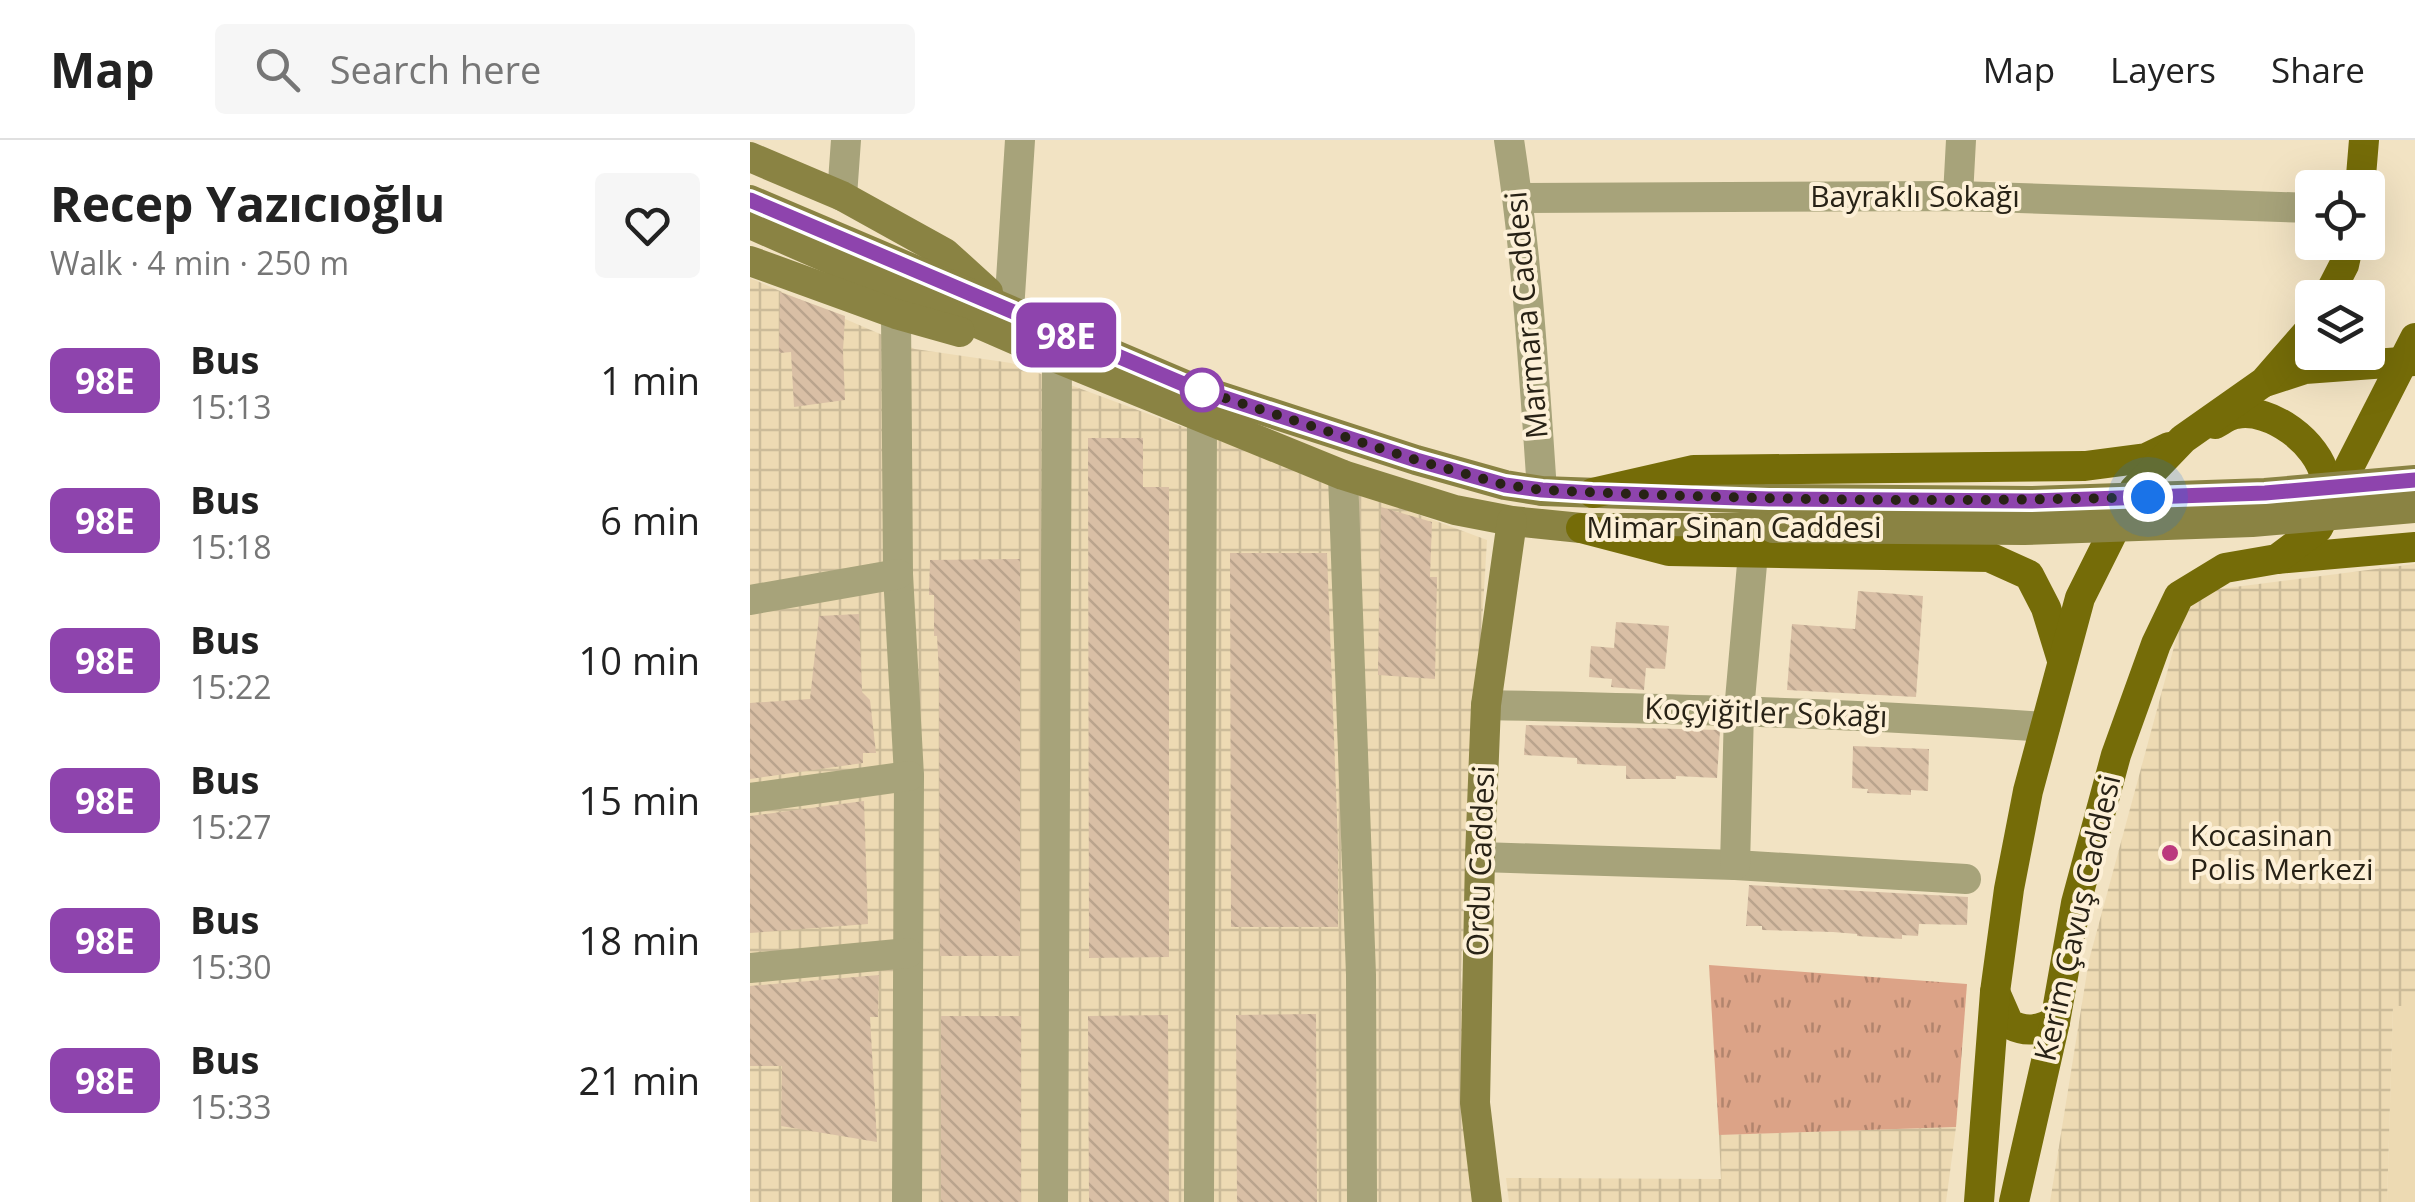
<!DOCTYPE html>
<meta charset="utf-8">
<style>
:root{--surface:#fff;--page:#f6f6f6;--text:#222;--muted:#767676;--line:#e0e0e0}
body{margin:0;font-family:"Open Sans",sans-serif;background:var(--page);color:var(--text);height:100vh;display:flex;flex-direction:column;font-size:38px;white-space:nowrap}
*{box-sizing:border-box;margin:0}
p{font-size:32px;color:var(--muted)}
.icon{flex:none;width:55px;height:55px;fill:none;stroke:currentColor;stroke-width:2;stroke-linecap:round;stroke-linejoin:round}
.map{position:relative;flex:1;overflow:hidden}
.sheet{display:flex;flex-direction:column;background:var(--surface);width:750px}
.sheet>*{flex:none}
.badge{padding:0 20px;border-radius:15px;font-size:35px;line-height:65px}
.fabs{position:absolute;left:1545px;top:30px;display:grid;gap:20px}
.fabs a{display:grid;place-items:center;width:90px;height:90px;border-radius:10px;background:var(--surface);box-shadow:0 10px 40px #0002;font-size:50px}
.you{position:absolute;width:50px;height:50px;margin:-25px;border:8px solid #fff;border-radius:50%;background:#1a73e8;box-shadow:0 0 0 15px #1a73e833}
.map>.badge{position:absolute;translate:-50% -50%;box-shadow:0 0 0 5px #fff}
.round{display:grid;place-items:center;flex:none;width:105px;height:105px;border-radius:10px;background:var(--page)}
.headline{display:flex;align-items:center;justify-content:space-between;height:170px;padding:0 50px}
h1{font-size:48px;font-weight:700;line-height:75px}
ul{padding:0;list-style:none}
li{display:flex;align-items:center;gap:30px;height:140px;padding:0 50px}
li div{flex:1}
li b{display:block;font-size:38px}
li em{font-style:normal}
li .badge{min-width:110px;font-weight:700;text-align:center}
header{display:flex;align-items:center;gap:60px;box-sizing:border-box;height:140px;padding:0 50px;background:var(--surface);border-bottom:2px solid var(--line)}
header strong{font-size:48px}
nav{display:flex;gap:55px;margin-inline-start:auto;font-size:35px}
.search{width:700px;height:90px;background:var(--page);display:flex;align-items:center;gap:25px;box-sizing:border-box;padding:0 35px;border-radius:10px;color:var(--muted);font-size:38px}
main{display:flex;flex:1;min-height:0}
.map>svg:first-child{display:block}
</style>
<header>
<strong>Map</strong>
<div class="search"><svg class="icon" aria-label="search" viewBox="0 0 24 24"><circle cx="10" cy="10" r="6"/><path d="M15 15l6 6"/></svg>Search here</div>
<nav><a>Map</a><a>Layers</a><a>Share</a></nav>
</header>
<main>
<section class="sheet">
<div class="headline"><div><h1>Recep Yazıcıoğlu</h1><p>Walk · 4 min · 250 m</p></div><a class="round"><svg class="icon" aria-label="heart" viewBox="0 0 24 24"><path d="M12 20l-8-8c-3-5 5-10 8-4 3-6 11-1 8 4z"/></svg></a></div>
<ul>
<li><span class="badge" style="background:#8e44ad;color:#fff">98E</span><div><b>Bus</b><p>15:13</p></div><em>1 min</em></li>
<li><span class="badge" style="background:#8e44ad;color:#fff">98E</span><div><b>Bus</b><p>15:18</p></div><em>6 min</em></li>
<li><span class="badge" style="background:#8e44ad;color:#fff">98E</span><div><b>Bus</b><p>15:22</p></div><em>10 min</em></li>
<li><span class="badge" style="background:#8e44ad;color:#fff">98E</span><div><b>Bus</b><p>15:27</p></div><em>15 min</em></li>
<li><span class="badge" style="background:#8e44ad;color:#fff">98E</span><div><b>Bus</b><p>15:30</p></div><em>18 min</em></li>
<li><span class="badge" style="background:#8e44ad;color:#fff">98E</span><div><b>Bus</b><p>15:33</p></div><em>21 min</em></li>
</ul>
</section>
<div class="map">
<svg width="1665" height="1062" viewBox="0 0 1665 1062">
<defs>
<pattern id="industrial-grid" width="8" height="8" patternUnits="userSpaceOnUse" patternTransform="scale(2.5)"><rect width="8" height="8" fill="#eddab3"/><path d="M0 4h8M4 0v8" fill="none" stroke="#cbbb99"/></pattern>
<pattern id="park-tufts" width="24" height="20" patternUnits="userSpaceOnUse" patternTransform="scale(2.5)"><rect width="24" height="20" fill="#dca387"/><path d="M3 7l-1-3M5 7V3M7 7l1-3M15 17l-1-3M17 17v-4M19 17l1-3" fill="none" stroke="#b2846d"/></pattern>
<pattern id="building-back-hatch" width="6" height="6" patternUnits="userSpaceOnUse" patternTransform="scale(2.5)"><rect width="6" height="6" fill="#d9bfa5"/><path d="M-1 5l2 2M0 0l6 6M5-1l2 2" fill="none" stroke="#baa48d"/></pattern>
</defs>
<rect width="100%" height="100%" fill="#f2e3c3"/>
<!-- built -->
<polygon fill="#eddab3" points="1643,866 1665,866 1665,1062 1637,1062"/>
<!-- industrial -->
<g fill="url(#industrial-grid)">
<polygon points="0,138 165,209 261,223 737,400 711,836 737,1062 0,1062"/>
<polygon points="1665,424 1665,866 1643,866 1637,1062 1300,1062 1339,820 1431,481 1453,451"/>
<polygon points="1206,987 1196,1062 759,1062 756,1038 971,1039 969,995"/>
</g>
<!-- park -->
<polygon fill="url(#park-tufts)" points="959,825 1217,844 1206,987 969,995"/>
<!-- building -->
<g fill="url(#building-back-hatch)">
<polygon points="30,152 95,176 93,211 95,260 44,267 41,212 29,213"/>
<polygon points="338,298 393,298 393,347 419,347 419,817 339,818"/>
<polygon points="631,367 682,382 680,437 687,437 685,539 628,535"/>
<polygon points="480,413 577,413 588,704 588,787 481,787"/>
<polygon points="270,419 270,816 190,816 189,532 187,496 184,496 184,455 179,455 180,420"/>
<polygon points="1108,451 1173,456 1166,557 1037,550 1042,484 1105,489"/>
<polygon points="109,474 112,552 120,560 126,613 113,613 113,623 0,639 0,563 60,559 69,476"/>
<polygon points="866,482 919,486 915,529 896,528 894,550 861,547 862,539 839,537 841,506 864,508"/>
<polygon points="776,585 970,590 967,638 926,636 926,639 876,639 876,626 827,624 827,618 774,615"/>
<polygon points="1103,606 1179,609 1178,651 1161,650 1161,655 1117,653 1118,649 1102,648"/>
<polygon points="114,661 118,784 0,793 0,676"/>
<polygon points="999,745 1218,757 1217,785 1169,784 1168,796 1152,795 1152,799 1107,796 1107,794 1083,792 1012,790 1012,786 996,786"/>
<polygon points="129,835 128,877 120,877 127,1002 31,986 32,926 0,926 0,846"/>
<polygon points="566,874 567,1062 487,1062 486,875"/>
<polygon points="418,875 419,1062 339,1062 338,876"/>
<rect x="191" y="876" width="80" height="186"/>
</g>
<g fill="none" stroke-linecap="round" stroke-linejoin="round">
<!-- street -->
<g stroke="#a7a37a" stroke-width="30">
<path d="M759 0C777 116 784 233 792 351"/>
<polyline points="92,56 96,0"/>
<polyline points="1208,56 1211,0"/>
<polyline points="768,58 1208,56 1562,68"/>
<polyline points="259,171 270,0"/>
<polyline points="146,174 148,434 159,636 157,1062"/>
<polyline points="593,335 611,835 612,1062"/>
<polyline points="0,460 148,434"/>
<path d="M736 565C923 569 1109 573 1295 587"/>
<polyline points="0,658 159,636"/>
<polyline points="730,717 985,725 1216,739"/>
<polyline points="985,725 989,571 1003,413"/>
<polyline points="0,828 158,813"/>
<polyline points="303,1062 307,218"/>
<polyline points="449,1062 452,276"/>
</g>
<!-- secondary -->
<g stroke="#8a8343" stroke-width="30">
<polyline points="0,17 92,56 195,113 238,152"/>
<polyline points="0,60 438,246 666,320 755,345 792,351 1019,359"/>
<polyline points="0,84 307,218 593,335 705,370 762,381 831,388 1023,388"/>
<polyline points="0,121 146,174 210,192"/>
<polyline points="737,1062 725,963 730,717 736,565 762,381"/>
</g>
<!-- primary -->
<g stroke="#756c08" stroke-width="30">
<polyline points="1610,48 1614,0"/>
<polyline points="1577,158 1594,125 1599,102"/>
<polyline points="1515,242 1555,229 1665,221"/>
<path d="M1465 284C1471 281 1479 275 1486 274 1521 267 1568 303 1575 337 1578 347 1576 359 1576 369"/>
<polyline points="843,353 944,330 1335,326 1396,318 1419,307"/>
<polyline points="831,388 919,411 1239,417 1279,435 1296,468 1312,520"/>
<polyline points="1527,419 1665,407"/>
<path d="M1245 852 1259 884C1277 893 1288 890 1305 882"/>
<polyline points="1229,1062 1245,852 1259,749 1278,651 1330,458 1384,350 1433,299 1514,242 1562,187"/>
<polyline points="1264,1062 1305,882 1326,763 1366,615 1406,504 1429,456 1475,428 1527,419 1568,388 1665,198"/>
</g>
<!-- secondary-bridge -->
<g stroke="#8a8343" stroke-width="30">
<polyline points="1019,359 1281,361 1515,353 1665,340"/>
<polyline points="1023,388 1274,390 1502,382 1665,368"/>
</g>
</g>
<g fill="none" stroke-linecap="round" stroke-linejoin="round">
<!-- line casing -->
<g stroke="#fff" stroke-width="22">
<polyline id="line" points="0,60 438,246 666,320 755,345 792,350 842,353 1019,359 1281,361 1515,353 1665,340"/>
</g>
<!-- line -->
<use href="#line" stroke="#8e44ad" stroke-width="15"/>
<!-- walk -->
<path stroke="#282216" stroke-width="10" stroke-dasharray="0 18" d="M452 250 438 246 666 320 755 345 792 350C994 360 1196 363 1398 357"/>
</g>
<!-- markers -->
<circle fill="#fff" stroke="#8e44ad" stroke-width="5" cx="452" cy="250" r="20"/>
<circle fill="#bb387d" stroke="#fdf0d7" stroke-width="4" cx="1420" cy="713" r="10"/>
<g text-anchor="middle" stroke-width="8" stroke-linejoin="round" paint-order="stroke">
<!-- street labels -->
<g font-size="30" fill="#282216" stroke="#fdf0d7">
<text x="1165" y="67">Bayraklı Sokağı</text>
<text transform="translate(777 175) rotate(-95)" y="10">Marmara Caddesi</text>
<text x="984" y="398">Mimar Sinan Caddesi</text>
<text transform="translate(1016 573) rotate(2)" y="10">Koçyiğitler Sokağı</text>
<text transform="translate(731 721) rotate(-88)" y="10">Ordu Caddesi</text>
<text transform="translate(1328 778) rotate(-77)" y="10">Kerim Çavuş Caddesi</text>
</g>
<!-- poi labels -->
<g font-size="30" fill="#282216" stroke="#fdf0d7" text-anchor="start">
<text x="1440" y="706">Kocasinan<tspan x="1440" dy="34">Polis Merkezi</tspan></text>
</g>
</g>
</svg>
<div class="fabs">
<a><svg class="icon" aria-label="locate" viewBox="0 0 24 24"><circle cx="12" cy="12" r="6"/><path d="M12 2v4M12 18v4M2 12h4M18 12h4"/></svg></a>
<a><svg class="icon" aria-label="layers" viewBox="0 0 24 24"><path d="M12 4l9 5-9 5-9-5zM3 14l9 5 9-5"/></svg></a>
</div>
<div class="you" style="left:1398px;top:357px"></div>
<b class="badge" style="left:316px;top:195px;background:#8e44ad;color:#fff">98E</b>
</div>
</main>
